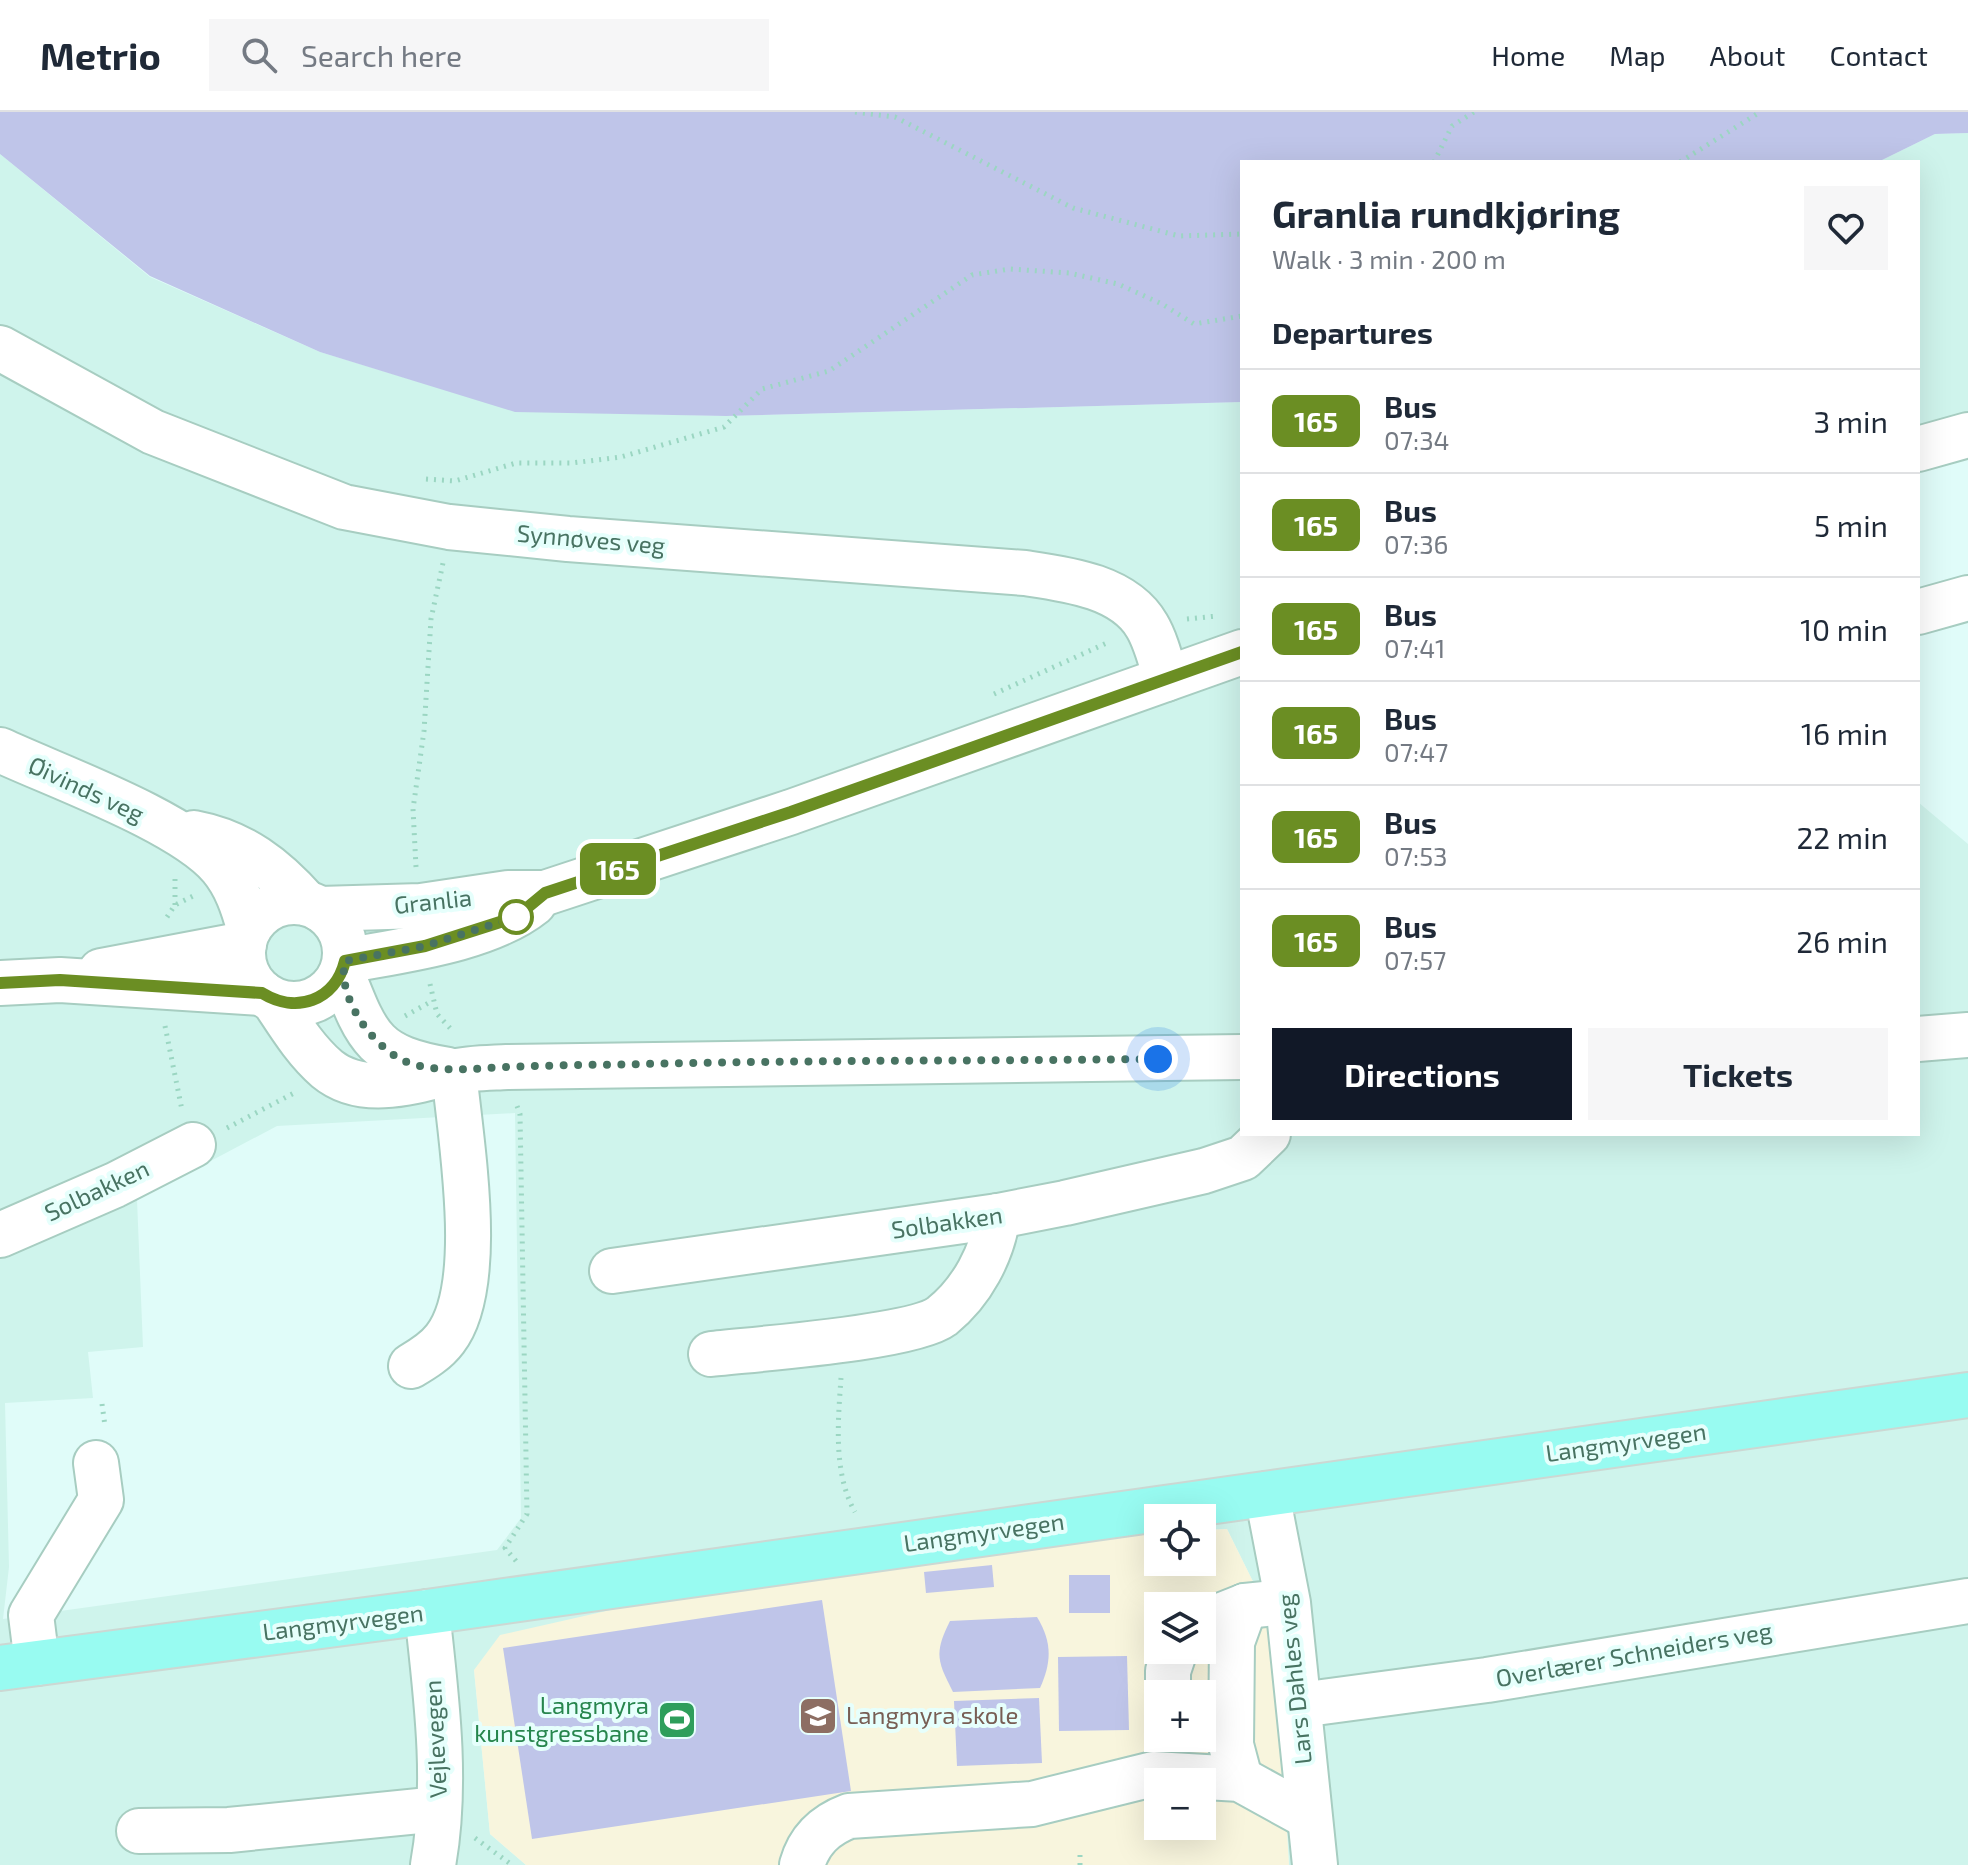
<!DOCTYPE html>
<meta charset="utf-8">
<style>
:root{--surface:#fff;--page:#f6f6f7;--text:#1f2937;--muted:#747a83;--line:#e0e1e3;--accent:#111827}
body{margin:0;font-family:"Exo 2",sans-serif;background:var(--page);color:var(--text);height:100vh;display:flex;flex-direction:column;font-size:30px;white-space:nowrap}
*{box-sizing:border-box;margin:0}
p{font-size:26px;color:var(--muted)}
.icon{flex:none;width:44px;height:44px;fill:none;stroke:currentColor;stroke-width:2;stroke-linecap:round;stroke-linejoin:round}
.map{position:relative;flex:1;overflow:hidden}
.sheet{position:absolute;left:1240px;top:48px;width:680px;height:976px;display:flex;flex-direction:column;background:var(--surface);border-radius:0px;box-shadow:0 8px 32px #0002}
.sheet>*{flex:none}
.badge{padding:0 16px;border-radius:12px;font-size:28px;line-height:52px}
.fabs{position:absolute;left:1144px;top:1392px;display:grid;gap:16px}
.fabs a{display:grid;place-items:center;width:72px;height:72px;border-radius:0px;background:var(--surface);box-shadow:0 8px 32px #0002;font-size:40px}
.you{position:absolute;width:40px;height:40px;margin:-20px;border:6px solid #fff;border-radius:50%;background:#1a73e8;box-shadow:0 0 0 12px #1a73e833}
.map>.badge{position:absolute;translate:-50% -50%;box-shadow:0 0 0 4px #fff}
h2{padding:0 32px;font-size:30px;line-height:72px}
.round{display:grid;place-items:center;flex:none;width:84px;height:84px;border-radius:0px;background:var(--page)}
.overview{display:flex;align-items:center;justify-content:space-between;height:136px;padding:0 32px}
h1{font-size:38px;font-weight:700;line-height:60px}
.primary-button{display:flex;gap:16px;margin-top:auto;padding:16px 32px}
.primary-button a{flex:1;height:92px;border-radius:0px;background:var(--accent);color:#fff;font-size:32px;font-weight:700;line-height:92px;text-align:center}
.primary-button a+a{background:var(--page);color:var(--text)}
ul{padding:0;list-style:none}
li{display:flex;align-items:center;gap:24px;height:104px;padding:0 32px;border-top:2px solid var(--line)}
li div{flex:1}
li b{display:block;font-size:30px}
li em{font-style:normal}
li .badge{min-width:88px;font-weight:700;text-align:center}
header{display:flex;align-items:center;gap:48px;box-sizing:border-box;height:112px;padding:0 40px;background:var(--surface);border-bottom:2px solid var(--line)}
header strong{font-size:38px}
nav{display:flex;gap:44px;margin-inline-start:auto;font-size:28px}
.search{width:560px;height:72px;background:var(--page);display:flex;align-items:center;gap:20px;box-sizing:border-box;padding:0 28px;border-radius:0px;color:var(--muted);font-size:30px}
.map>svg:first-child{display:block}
</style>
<header>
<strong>Metrio</strong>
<div class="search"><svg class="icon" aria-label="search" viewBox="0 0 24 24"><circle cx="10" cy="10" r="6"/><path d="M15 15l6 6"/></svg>Search here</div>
<nav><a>Home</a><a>Map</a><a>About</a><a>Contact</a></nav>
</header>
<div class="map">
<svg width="1968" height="1753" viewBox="0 0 1968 1753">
<rect width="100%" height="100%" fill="#e0fcf9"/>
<!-- residential -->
<g fill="#cff4ec" fill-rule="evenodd">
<polygon points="1968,21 1968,327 1918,352 1918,50 1878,50 1935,22"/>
<path d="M0 42 150 165 320 240 515 299 726 304 1242 290V1022H1918V690L1968 732V1753H1289L1275 1514 1227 1417 1202 1418V1406H1158V1421L1100 1424 474 1558 490 1722 526 1753H0ZM515 1001 521 1406 497 1438 3 1507 9 1455 5 1291 93 1286 88 1240 143 1235 137 1088 277 1014Z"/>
</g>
<!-- education -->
<path fill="#f8f5dd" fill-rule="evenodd" d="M1227 1417 1275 1514 1289 1753H526L490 1722 474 1558 500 1523 690 1480 1100 1424 1158 1421V1450H1202V1418ZM1158 1494H1202V1538H1158ZM1158 1582H1202V1626H1158ZM1158 1670H1202V1714H1158Z"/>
<!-- green -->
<g fill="#bfc5e9">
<polygon points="0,0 1968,0 1968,21 1935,22 1878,50 1242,50 1242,290 726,304 515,300 320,240 150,164 0,42"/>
<polygon points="992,1453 994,1475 926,1481 924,1460"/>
<rect x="1069" y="1463" width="41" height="38"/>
<polygon points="822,1488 851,1679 532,1727 503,1536"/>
<path d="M1037 1505C1052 1530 1052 1549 1040 1576L953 1580C937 1549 934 1541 950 1509Z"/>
<polygon points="1127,1544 1129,1618 1059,1619 1058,1545"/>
<polygon points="1039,1586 1042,1651 957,1654 954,1589"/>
</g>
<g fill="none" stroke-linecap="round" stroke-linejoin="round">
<!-- minor casing -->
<g stroke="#a7cdc1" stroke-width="48">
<g id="minor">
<path d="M0 236 153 320 344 395 449 415 568 427 1025 461C1066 467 1124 474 1147 514 1156 529 1161 550 1166 567"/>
<polyline points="1918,337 1968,323"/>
<polyline points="1918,500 1968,486"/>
<path d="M0 638C58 665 182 709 221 755 236 773 243 794 249 816"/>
<path d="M194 721C242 730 275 756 306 791"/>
<circle cx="294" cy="841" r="51"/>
<polyline points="320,797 421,794 508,781 545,781 791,700 1242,540"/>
<path d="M345 849C403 838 488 828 534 791"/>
<polyline points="101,859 244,832"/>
<path d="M342 861C368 928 374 945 448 958"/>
<polyline points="0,871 60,868 262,881"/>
<path d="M274 889C290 913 305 938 327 957 362 986 413 970 452 960 469 956 489 956 507 955L1242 945"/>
<polyline points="1918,927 1968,923"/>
<polyline points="0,1123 115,1073 193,1033"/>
<polyline points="612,1159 998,1104 1065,1091 1204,1059 1243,1046 1268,1022"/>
<path d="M711 1242C755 1237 913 1226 942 1204 972 1180 992 1142 998 1104"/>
<path d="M411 1254C423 1247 436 1239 445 1227 487 1173 460 1026 454 959"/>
<polyline points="1267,1382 1288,1491 1315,1753"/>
<path d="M427 1500C436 1582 448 1671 433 1753"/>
<polyline points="1202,1511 1245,1494 1265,1492"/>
<polyline points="37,1551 31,1503 101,1388 96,1351"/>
<polyline points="1168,1582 1168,1559 1175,1538"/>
<polyline points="1300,1593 1487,1568 1968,1489"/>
<polyline points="1240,1667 1231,1633 1232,1530 1245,1494"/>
<polyline points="139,1719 229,1718 439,1697"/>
<path d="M802 1753C809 1728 825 1713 849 1704L1032 1692 1153 1662 1240 1667 1309 1705"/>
</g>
</g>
<!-- major casing -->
<g stroke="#ccd8d3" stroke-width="48">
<polyline id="major" points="0,1556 427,1500 1968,1283"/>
</g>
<!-- path -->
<g stroke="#9bd6c2" stroke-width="5" stroke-dasharray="2 6" stroke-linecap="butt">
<polyline points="855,0 895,5 1073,96 1179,124 1242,122"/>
<polyline points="1434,50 1452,14 1474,0"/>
<polyline points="1680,50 1760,0"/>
<polyline points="426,367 455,369 516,351 572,351 621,345 724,315 762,277 829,259 972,163 1010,157 1069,161 1118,172 1162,192 1194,212 1242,204"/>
<polyline points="1187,507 1217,504"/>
<polyline points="994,582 1109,530"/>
<polyline points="416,755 413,697 424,619 431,507 443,451"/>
<polyline points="175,793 175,766"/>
<polyline points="167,805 175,793 193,784"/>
<polyline points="430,872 437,902 450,916"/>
<polyline points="405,904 432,889"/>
<polyline points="165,914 182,998"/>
<polyline points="227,1016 296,980"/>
<path d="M841 1266C838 1310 833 1361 855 1400"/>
<polyline points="102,1292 105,1314"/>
<polyline points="516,1449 505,1436 527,1402 520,1002 517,994"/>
<polyline points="475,1726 512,1753"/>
<polyline points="1080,1743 1080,1753"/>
</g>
<!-- minor -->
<use href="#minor" stroke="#fff" stroke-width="44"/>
<!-- major -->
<use href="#major" stroke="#98fbf1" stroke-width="44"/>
</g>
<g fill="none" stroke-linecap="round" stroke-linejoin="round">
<!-- line casing -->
<g stroke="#fff" stroke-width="18">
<path id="line" d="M0 871 60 868 262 881C296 902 335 889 345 849L425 834 516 805 545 781 791 700 1242 540"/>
</g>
<!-- line -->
<use href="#line" stroke="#6b8e23" stroke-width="12"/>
<!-- walk -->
<path stroke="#487362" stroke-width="8" stroke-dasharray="0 14.4" d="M516 805 425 834 345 849C336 886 376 941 412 952 445 961 476 956 509 955 553 953 598 953 642 952 814 948 986 949 1158 947"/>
</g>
<!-- icons -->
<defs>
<g id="school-square" transform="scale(2)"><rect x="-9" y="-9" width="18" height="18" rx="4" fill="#8d6e63" stroke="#e6fffc"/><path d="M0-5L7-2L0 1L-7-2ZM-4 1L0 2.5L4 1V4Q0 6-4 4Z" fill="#fff"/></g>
<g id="stadium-square" transform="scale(2)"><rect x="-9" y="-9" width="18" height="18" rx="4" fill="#2e9e5b" stroke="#e6fffc"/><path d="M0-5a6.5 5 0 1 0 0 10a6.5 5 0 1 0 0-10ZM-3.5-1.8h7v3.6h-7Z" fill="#fff"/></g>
</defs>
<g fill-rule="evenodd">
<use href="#school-square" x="818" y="1604"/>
<use href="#stadium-square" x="677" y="1608"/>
</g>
<!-- markers -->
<circle fill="#fff" stroke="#6b8e23" stroke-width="4" cx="516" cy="805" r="16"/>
<g text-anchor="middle" stroke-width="8" stroke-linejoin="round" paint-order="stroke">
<!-- street labels -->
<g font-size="24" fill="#487362" stroke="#e6fffc">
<text transform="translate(591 428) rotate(5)" y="8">Synnøves veg</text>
<text transform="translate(86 678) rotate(25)" y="8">Øivinds veg</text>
<text transform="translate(433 790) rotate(-6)" y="8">Granlia</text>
<text transform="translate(97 1079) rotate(-25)" y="8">Solbakken</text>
<text transform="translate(947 1111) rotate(-8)" y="8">Solbakken</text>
<text transform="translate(1626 1331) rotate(-8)" y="8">Langmyrvegen</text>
<text transform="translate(984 1421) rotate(-8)" y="8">Langmyrvegen</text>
<text transform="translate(343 1511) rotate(-7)" y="8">Langmyrvegen</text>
<text transform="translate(1634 1543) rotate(-10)" y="8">Overlærer Schneiders veg</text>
<text transform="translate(1295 1567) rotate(-96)" y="8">Lars Dahles veg</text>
<text transform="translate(436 1627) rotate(-93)" y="8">Vejlevegen</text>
</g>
<!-- leisure labels -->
<g font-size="24" fill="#27864d" stroke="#e6fffc" text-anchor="end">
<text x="649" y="1602">Langmyra<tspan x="649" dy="28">kunstgressbane</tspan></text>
</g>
<!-- education labels -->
<g font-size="24" fill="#785e54" stroke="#e6fffc" text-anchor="start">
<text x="846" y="1612">Langmyra skole</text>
</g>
</g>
</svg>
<div class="fabs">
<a><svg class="icon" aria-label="locate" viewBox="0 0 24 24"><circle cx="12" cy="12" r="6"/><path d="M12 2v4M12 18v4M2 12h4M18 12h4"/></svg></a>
<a><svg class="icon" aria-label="layers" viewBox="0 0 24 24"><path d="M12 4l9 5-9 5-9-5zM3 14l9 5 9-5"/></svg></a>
<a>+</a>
<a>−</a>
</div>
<div class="you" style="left:1158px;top:947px"></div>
<b class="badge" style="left:618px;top:757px;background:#6b8e23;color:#fff">165</b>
<section class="sheet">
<div class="overview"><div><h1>Granlia rundkjøring</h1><p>Walk · 3 min · 200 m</p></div><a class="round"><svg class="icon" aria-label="heart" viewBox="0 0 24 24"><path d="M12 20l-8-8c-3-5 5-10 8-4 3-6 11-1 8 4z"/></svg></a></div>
<h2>Departures</h2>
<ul>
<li><span class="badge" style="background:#6b8e23;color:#fff">165</span><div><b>Bus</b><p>07:34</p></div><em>3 min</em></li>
<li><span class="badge" style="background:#6b8e23;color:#fff">165</span><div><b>Bus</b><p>07:36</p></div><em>5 min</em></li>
<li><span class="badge" style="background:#6b8e23;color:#fff">165</span><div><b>Bus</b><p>07:41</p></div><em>10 min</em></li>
<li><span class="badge" style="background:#6b8e23;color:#fff">165</span><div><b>Bus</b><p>07:47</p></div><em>16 min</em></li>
<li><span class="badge" style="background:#6b8e23;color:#fff">165</span><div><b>Bus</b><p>07:53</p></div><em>22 min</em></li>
<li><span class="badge" style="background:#6b8e23;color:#fff">165</span><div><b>Bus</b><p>07:57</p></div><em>26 min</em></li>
</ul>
<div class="primary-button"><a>Directions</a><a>Tickets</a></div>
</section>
</div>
